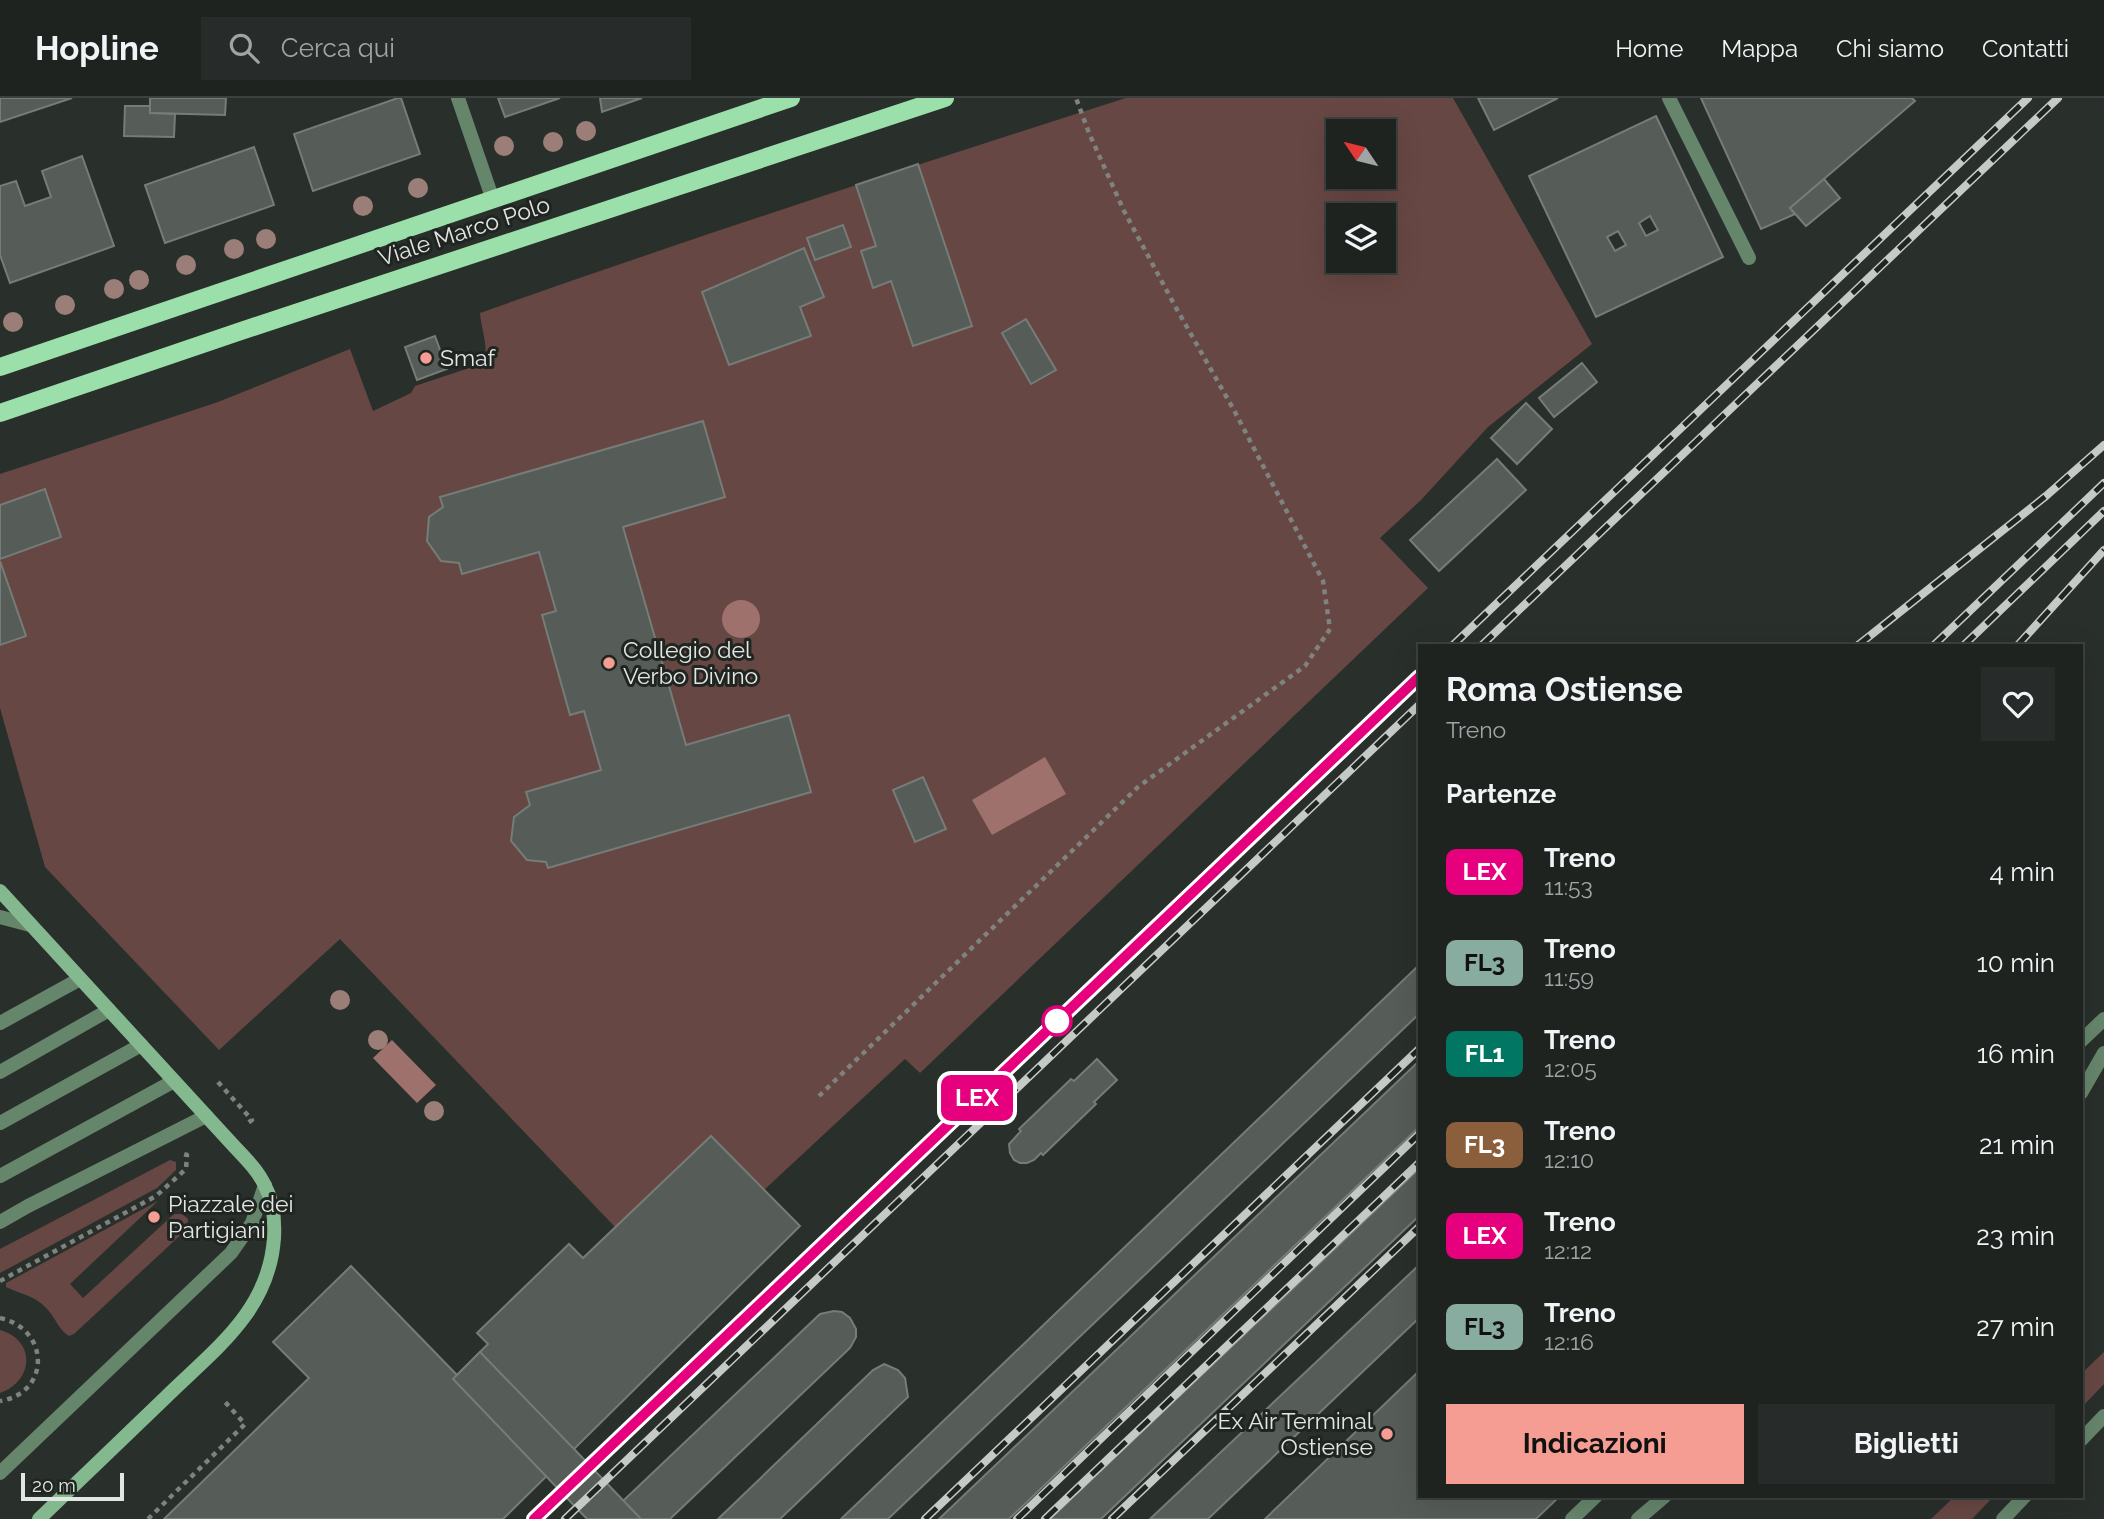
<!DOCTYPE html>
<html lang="it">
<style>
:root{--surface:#1f2320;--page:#272b29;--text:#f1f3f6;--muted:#a1a4a5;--line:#3c403e;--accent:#f59c93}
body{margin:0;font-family:Raleway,sans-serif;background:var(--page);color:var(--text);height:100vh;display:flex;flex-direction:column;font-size:26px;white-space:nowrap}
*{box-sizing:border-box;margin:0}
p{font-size:23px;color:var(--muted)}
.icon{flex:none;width:38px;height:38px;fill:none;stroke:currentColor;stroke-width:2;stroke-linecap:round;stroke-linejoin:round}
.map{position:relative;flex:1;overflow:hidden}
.panel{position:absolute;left:1418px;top:546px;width:665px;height:854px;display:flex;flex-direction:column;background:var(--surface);border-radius:0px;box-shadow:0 7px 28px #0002,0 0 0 2px var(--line)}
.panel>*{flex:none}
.badge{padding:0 14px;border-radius:10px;font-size:24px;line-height:46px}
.needle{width:46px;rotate:305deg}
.fabs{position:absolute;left:1326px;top:21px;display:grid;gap:14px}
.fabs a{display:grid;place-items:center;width:70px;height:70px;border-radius:0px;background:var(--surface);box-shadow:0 7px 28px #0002,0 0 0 2px var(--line);font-size:35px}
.scale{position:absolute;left:21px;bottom:18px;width:103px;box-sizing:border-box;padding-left:7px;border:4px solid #e3e7e4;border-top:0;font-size:19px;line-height:24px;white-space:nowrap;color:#e3e7e4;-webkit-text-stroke:5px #202521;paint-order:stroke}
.map>.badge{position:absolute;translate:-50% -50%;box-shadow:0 0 0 4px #fff}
h2{padding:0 28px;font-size:26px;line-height:63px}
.round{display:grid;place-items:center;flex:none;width:74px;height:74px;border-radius:0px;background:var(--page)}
.headline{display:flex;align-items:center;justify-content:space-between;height:119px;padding:0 28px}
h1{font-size:33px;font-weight:700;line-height:52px}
.button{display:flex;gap:14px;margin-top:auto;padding:14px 28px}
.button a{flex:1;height:80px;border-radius:0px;background:var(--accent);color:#111;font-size:28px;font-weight:700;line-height:80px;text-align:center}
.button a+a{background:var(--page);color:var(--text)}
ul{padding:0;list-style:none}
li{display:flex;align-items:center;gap:21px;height:91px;padding:0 28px}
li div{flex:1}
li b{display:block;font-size:26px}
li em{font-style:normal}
li .badge{min-width:77px;font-weight:700;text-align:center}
header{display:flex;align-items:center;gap:42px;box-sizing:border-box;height:98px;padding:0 35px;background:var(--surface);border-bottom:2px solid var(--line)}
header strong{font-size:33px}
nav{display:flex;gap:38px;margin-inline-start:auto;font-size:24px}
.search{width:490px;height:63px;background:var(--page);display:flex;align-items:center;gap:18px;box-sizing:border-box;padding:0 24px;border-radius:0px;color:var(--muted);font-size:26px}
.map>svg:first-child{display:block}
</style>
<header>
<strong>Hopline</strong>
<div class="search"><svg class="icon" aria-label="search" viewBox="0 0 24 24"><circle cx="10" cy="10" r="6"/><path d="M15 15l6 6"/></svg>Cerca qui</div>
<nav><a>Home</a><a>Mappa</a><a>Chi siamo</a><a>Contatti</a></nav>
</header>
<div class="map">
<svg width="2104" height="1421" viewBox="0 0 2104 1421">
<rect width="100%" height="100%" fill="#292f2a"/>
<!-- green -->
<g fill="#674743" fill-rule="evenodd">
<path d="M1126 0H1453L1592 246 1488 329 1421 402 1380 440 1428 490 920 975 905 961 764 1092 711 1038 615 1129 340 841 219 952 45 769 0 610V461L61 439 45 391 0 407V376L218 304 350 251 373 313 411 295 415 288 484 265C489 248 481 231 480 215 694 139 910 69 1126 0ZM1339 33H1384V79H1339ZM1339 117H1384V163H1339Z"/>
<polygon points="170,1062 176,1064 176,1072 157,1090 0,1175 0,1151"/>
<path d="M158 1103 70 1186 83 1200 174 1116H182L188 1121 187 1131 74 1236 69 1238C58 1232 55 1217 43 1207 32 1197 18 1195 6 1189V1185Z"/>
<path d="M0 1232C36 1242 34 1283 0 1295Z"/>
<polygon points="2104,1254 2104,1286 2081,1310 2081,1276"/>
<polygon points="1955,1398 1994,1398 1972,1421 1931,1421"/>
</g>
<!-- water -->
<g fill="#9e716d">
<circle cx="741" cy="521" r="19"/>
<polygon points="1045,659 1066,696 992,737 972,702"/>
<polygon points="392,942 436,987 417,1005 373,960"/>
</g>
<!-- building -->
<g fill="#565c57" stroke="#767c77" stroke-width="2" fill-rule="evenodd">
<polygon points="0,0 72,0 0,24"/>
<polygon points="150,0 226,0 225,17 150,15"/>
<polygon points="398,0 401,0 420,56 313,93 294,36"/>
<polygon points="498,0 560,0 505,19"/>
<polygon points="600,0 642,0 602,14"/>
<polygon points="1478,0 1558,0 1494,32"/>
<polygon points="1701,0 1912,0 1915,3 1790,110 1795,116 1761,131"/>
<polygon points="125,8 150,8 150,15 175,16 174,39 124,38"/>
<path d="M1656 18 1723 159 1596 219 1529 78ZM1650 118 1658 132 1646 138 1639 125ZM1618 133 1626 147 1615 153 1607 139Z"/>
<polygon points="254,49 274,107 165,145 145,87"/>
<polygon points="82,58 114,148 10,185 0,157 0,88 16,83 25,108 51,99 42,73"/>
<polygon points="918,66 972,228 913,248 891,183 873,190 861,153 876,148 856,87"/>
<polygon points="1824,81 1840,100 1806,128 1790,110"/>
<polygon points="843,127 851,149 815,162 807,140"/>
<polygon points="804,150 824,199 800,209 811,238 729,267 702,194"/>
<polygon points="1026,221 1056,272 1031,286 1002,235"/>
<polygon points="435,238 447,271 417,282 405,249"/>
<polygon points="1582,265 1597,284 1554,319 1539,300"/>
<polygon points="1526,305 1552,331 1517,366 1491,340"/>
<polygon points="703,323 725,399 623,429 686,647 789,617 811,694 548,770 546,764 527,762 511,743 514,719 530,707 526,694 601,672 584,613 570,617 542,517 556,513 539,454 462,476 459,465 441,463 427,443 429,419 443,409 440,399"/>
<polygon points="1497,361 1526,392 1439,473 1410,442"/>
<polygon points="45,391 61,439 0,461 0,407"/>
<polygon points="0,463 26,538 0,547"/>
<polygon points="923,679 946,731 915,744 893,692"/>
<polygon points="1419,867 1419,916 888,1421 841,1421"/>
<polygon points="1097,961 1117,982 1094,1004 1096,1006 1043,1057 1041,1055 1034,1062 1027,1065 1020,1065 1014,1062 1010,1055 1009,1046 1021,1033 1019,1031 1071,981 1074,983"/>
<polygon points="1419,963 1419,1029 1009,1421 939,1421"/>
<polygon points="711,1038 800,1128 503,1421 164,1421 309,1280 273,1244 351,1168 457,1277 488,1246 477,1235 569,1146 583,1160"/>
<polygon points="1419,1071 1419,1118 1101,1421 1050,1421"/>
<polygon points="1419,1167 1419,1220 1208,1421 1150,1421"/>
<polygon points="834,1213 842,1214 850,1220 856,1231 856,1239 850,1250 670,1421 604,1421 820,1216"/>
<polygon points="480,1254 575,1352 641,1421 587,1421 453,1281"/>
<polygon points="884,1266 898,1272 905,1280 908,1299 780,1421 718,1421 873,1272"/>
<polygon points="1419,1273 1419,1398 1560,1398 1536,1421 1265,1421"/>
</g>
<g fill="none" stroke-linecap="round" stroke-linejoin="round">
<!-- path -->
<g stroke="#7e837f" stroke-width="4.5" stroke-dasharray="5 5" stroke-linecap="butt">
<polyline points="218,984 252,1022 245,1027"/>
<polyline points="819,998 1138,689 1305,568 1330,531 1323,483 1235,314 1175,208 1124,113 1089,35 1076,0"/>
<polyline points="0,1183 156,1098 186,1071 187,1057 184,1056"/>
<path d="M0 1220C50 1231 51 1295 0 1303"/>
<polyline points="148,1421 245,1326 225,1304"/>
</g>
<!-- lane -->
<g stroke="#66866c" stroke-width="14">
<polyline points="0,925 80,881"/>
<polyline points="0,974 109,912"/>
<polyline points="2081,995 2104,955"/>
<polyline points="0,1025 141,947"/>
<polyline points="0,1078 174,983"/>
<polyline points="0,1124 28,1108 206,1018"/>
<polyline points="0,1375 231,1155 252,1125 265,1087"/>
<polyline points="1638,1421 1665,1398"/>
</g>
<!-- street -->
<g stroke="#66866c" stroke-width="14">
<polyline points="458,0 493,102"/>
<polyline points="1669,0 1749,160"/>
<polyline points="0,819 30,827"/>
<polyline points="2081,943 2104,921"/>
<polyline points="2081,1342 2104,1318"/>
<polyline points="1572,1421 1596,1398"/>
<polyline points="2003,1421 2025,1398"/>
</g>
<!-- secondary -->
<path stroke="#84b88f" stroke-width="14" d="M0 793 232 1046C244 1059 258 1072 265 1088 274 1104 275 1122 274 1140 269 1213 215 1251 166 1299 124 1339 82 1380 39 1421"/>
<!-- primary -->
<g stroke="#9bdfaa" stroke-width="18">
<polyline points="0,269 791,0"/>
<polyline points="0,315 241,233 945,0"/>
</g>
<!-- rail casing -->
<g stroke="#c6cac7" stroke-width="8">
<g id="rail">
<polyline points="1452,548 2028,0"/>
<polyline points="1481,548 2058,0"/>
<polyline points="1857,548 2046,398 2104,347"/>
<polyline points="1933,548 2104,385"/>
<polyline points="1963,548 2104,413"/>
<polyline points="2017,548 2104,452"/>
<polyline points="534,1421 1419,579"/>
<polyline points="565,1421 1419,607"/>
<polyline points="925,1421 1419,951"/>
<polyline points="1017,1421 1419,1036"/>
<polyline points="1045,1421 1419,1065"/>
<polyline points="1112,1421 1419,1129"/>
</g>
</g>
<!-- rail -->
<use href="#rail" stroke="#202521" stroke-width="5" stroke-dasharray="16" stroke-linecap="butt"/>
</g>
<!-- trees -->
<g fill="#9c7e78">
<circle cx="586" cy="33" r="10"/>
<circle cx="553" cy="44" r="10"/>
<circle cx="504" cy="48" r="10"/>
<circle cx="418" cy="90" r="10"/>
<circle cx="363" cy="108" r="10"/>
<circle cx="266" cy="141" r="10"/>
<circle cx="234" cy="151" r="10"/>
<circle cx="186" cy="167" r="10"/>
<circle cx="139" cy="182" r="10"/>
<circle cx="114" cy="191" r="10"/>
<circle cx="65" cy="207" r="10"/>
<circle cx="13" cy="224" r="10"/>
<circle cx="340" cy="902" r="10"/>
<circle cx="378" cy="942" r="10"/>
<circle cx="434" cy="1013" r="10"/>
</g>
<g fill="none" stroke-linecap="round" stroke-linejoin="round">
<!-- line casing -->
<g stroke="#fff" stroke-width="16">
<polyline id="line" points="534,1421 1419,579"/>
</g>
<!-- line -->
<use href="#line" stroke="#e6007e" stroke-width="10"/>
</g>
<!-- markers -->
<g fill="#f59c93" stroke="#202521" stroke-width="2.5">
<circle cx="426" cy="260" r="7"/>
<circle cx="609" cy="565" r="7"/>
<circle cx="154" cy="1119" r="7"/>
<circle cx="1387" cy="1336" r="7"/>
</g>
<circle fill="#fff" stroke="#e6007e" stroke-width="3.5" cx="1057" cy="923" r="14"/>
<g text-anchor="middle" stroke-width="6" stroke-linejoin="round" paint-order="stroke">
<!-- street labels -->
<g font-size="23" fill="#e3e7e4" stroke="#202521">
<text transform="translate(464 133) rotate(-18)" y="8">Viale Marco Polo</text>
</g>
<!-- poi labels -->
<g font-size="23" fill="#e3e7e4" stroke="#202521" text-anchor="start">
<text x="440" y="268">Smaf</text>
<text x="623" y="560">Collegio del<tspan x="623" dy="26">Verbo Divino</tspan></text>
<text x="168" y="1114">Piazzale dei<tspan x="168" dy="26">Partigiani</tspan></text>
<text x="1373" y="1331" text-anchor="end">Ex Air Terminal<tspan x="1373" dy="26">Ostiense</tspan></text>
</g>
</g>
</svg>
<div class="fabs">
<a><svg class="needle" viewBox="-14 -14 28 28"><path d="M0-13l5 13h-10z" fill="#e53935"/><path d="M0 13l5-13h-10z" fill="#a1a4a5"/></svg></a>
<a><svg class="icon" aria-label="layers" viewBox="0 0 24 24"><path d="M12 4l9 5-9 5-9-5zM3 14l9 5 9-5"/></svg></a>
</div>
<div class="scale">20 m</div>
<b class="badge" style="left:977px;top:1000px;background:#e6007e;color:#fff">LEX</b>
<section class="panel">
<div class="headline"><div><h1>Roma Ostiense</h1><p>Treno</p></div><a class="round"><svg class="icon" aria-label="heart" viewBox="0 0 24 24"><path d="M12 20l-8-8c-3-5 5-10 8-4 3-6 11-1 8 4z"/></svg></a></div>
<h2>Partenze</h2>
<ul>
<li><span class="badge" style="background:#e6007e;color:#fff">LEX</span><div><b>Treno</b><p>11:53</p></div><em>4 min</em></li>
<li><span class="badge" style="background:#88aca0;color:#111">FL3</span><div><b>Treno</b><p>11:59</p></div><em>10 min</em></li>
<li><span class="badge" style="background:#007663;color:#fff">FL1</span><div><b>Treno</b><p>12:05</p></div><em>16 min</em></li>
<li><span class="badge" style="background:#8b5e3c;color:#fff">FL3</span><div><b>Treno</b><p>12:10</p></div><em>21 min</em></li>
<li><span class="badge" style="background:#e6007e;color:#fff">LEX</span><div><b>Treno</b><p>12:12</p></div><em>23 min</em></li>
<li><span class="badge" style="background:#88aca0;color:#111">FL3</span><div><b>Treno</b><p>12:16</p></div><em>27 min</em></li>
</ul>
<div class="button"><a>Indicazioni</a><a>Biglietti</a></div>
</section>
</div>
